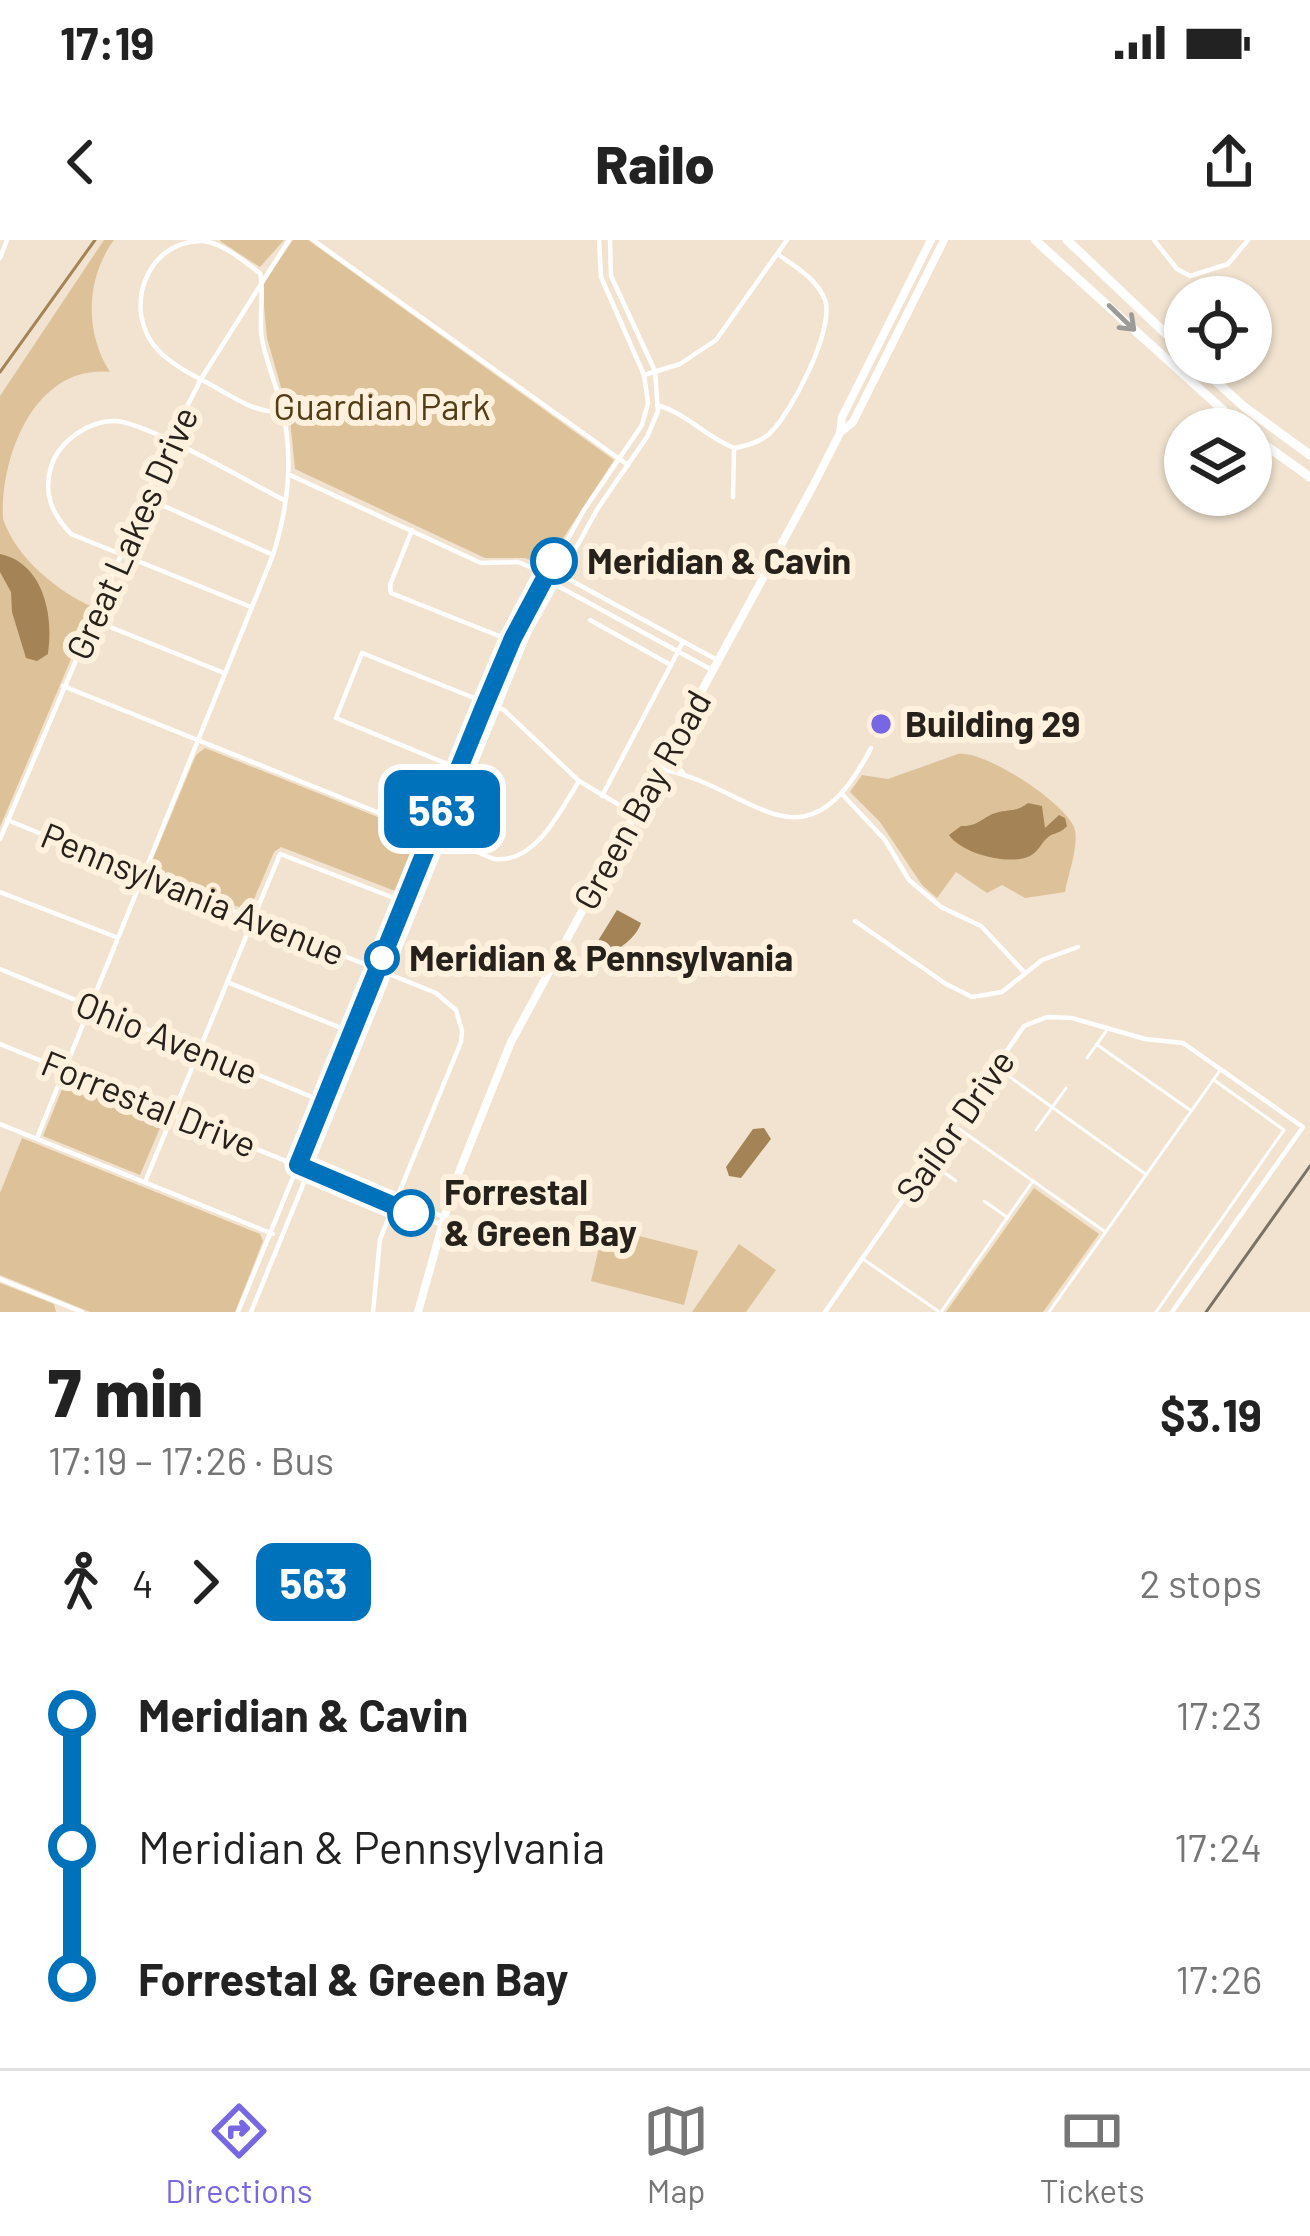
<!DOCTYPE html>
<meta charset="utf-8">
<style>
:root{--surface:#fff;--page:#f6f6f6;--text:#222;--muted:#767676;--line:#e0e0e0;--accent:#7867e2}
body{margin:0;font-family:Barlow,sans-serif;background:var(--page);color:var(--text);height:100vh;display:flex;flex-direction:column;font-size:45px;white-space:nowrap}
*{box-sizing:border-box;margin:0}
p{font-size:39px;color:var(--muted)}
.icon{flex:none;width:66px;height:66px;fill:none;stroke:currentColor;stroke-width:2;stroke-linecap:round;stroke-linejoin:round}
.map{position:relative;height:1072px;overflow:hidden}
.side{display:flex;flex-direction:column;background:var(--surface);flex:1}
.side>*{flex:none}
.badge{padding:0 24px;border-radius:18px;font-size:42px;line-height:78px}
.tools{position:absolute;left:1164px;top:36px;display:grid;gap:24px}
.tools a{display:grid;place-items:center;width:108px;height:108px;border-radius:50%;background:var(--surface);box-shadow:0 3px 9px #0004;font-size:60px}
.map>.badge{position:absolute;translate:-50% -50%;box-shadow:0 0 0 6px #fff}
.legs{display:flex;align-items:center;gap:18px;height:132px;padding:0 48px;font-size:39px}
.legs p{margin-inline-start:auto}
.summary{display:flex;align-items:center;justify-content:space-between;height:204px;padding:0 48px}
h1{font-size:66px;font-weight:800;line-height:90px}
ul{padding:0 48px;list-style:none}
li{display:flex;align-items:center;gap:42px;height:132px;font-size:45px}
li i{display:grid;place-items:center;width:18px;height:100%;margin:0 15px;background:currentColor}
li i::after{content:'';width:30px;height:30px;margin:-15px;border:9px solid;border-radius:50%;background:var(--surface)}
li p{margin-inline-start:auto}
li:first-child i{background:linear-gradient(#0000 50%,currentColor 0)}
li:last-child i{background:linear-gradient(currentColor 50%,#0000 0)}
.status{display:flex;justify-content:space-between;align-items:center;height:84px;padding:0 60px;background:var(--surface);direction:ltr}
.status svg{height:33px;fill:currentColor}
header{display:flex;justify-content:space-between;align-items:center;height:156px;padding:0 48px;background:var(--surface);font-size:54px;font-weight:800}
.menu{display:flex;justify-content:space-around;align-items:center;height:168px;border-top:3px solid var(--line);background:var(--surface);font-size:33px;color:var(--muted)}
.menu a{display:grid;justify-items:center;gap:6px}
.menu .active{color:var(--accent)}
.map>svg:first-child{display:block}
</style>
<div class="status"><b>17:19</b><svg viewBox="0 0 49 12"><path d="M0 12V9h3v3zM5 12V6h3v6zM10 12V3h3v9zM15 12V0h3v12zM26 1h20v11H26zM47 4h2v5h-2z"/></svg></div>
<header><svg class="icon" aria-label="back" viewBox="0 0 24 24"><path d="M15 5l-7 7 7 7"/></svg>Railo<svg class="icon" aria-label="share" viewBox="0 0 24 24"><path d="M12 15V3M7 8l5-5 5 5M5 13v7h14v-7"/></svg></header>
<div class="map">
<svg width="1310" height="1072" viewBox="0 0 1310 1072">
<rect width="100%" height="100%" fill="#f1e3d0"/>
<!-- green -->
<g fill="#ddc199">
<path d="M104 0H114C86 38 84 92 110 132 37 124 0 213 3 279 16 318 58 352 93 367L0 587V156Z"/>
<polygon points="284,0 260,27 220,1 220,0"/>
<polygon points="293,0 308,0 614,220 545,326 525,318 485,318 295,229 290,179 267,98 262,45"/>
<polygon points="205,508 420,594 424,602 403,654 281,607 274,612 249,671 151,633 150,626 196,515"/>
<path d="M958 514C985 510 1064 562 1074 587 1080 603 1068 634 1065 652L1025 658 1002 645 987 653 956 632 937 658 922 645 880 582 850 552 862 535 888 539Z"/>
<polygon points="67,837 165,876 140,935 43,896"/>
<polygon points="22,898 260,994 263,1001 235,1072 90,1072 0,1035 0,953"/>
<polygon points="1034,948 1099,994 1043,1072 946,1072"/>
<polygon points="604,987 698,1011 684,1065 591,1041"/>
<polygon points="739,1004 776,1030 746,1072 692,1072"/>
<polygon points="0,1043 54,1064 56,1072 0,1072"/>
</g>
<!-- water -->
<g fill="#a48456">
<path d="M0 314C44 323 54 377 48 414L37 421 26 418 12 372 11 352 0 332Z"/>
<path d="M1028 563 1042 566 1045 588 1059 575 1065 578 1067 586C1063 591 1057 593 1051 595 1042 600 1040 611 1030 616 1010 626 962 614 949 595L961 586C979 587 984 575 999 572 1013 569 1016 572 1028 563Z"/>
<path d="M617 670 641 683C636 698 618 711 603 716L593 709Z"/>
<polygon points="764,888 771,899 741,938 729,936 726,927 753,889"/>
</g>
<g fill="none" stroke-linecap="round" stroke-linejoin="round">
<!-- stream -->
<polyline stroke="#a48456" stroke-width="3" points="0,132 95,0"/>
<!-- pedestrian -->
<g stroke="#fff" stroke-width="3">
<polyline points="1096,804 1190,870"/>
<polyline points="1087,818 1107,790"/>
<polyline points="996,827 1144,933"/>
<polyline points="955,886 1104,991"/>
<polyline points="1036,890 1066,848"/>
<polyline points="932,924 956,941"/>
<polyline points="984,961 1007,977"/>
<polyline points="863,1019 938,1071"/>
<polyline points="941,1072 1033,941"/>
<polyline points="1049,1072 1221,829"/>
<polyline points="1156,1072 1284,890 1214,840"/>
</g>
<!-- minor -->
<g stroke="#fff" stroke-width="4.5">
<polyline points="313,0 628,225"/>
<polyline points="1154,0 1177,29 1190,36 1228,24 1248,0"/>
<polyline points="0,18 7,0"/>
<polyline points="644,135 680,124 716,100 787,0"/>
<path d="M657 165C686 173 706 197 734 208 746 206 759 203 769 194 791 174 835 89 825 60 817 39 796 27 779 15"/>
<polyline points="290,235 481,323 518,322 544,333"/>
<polyline points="144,257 271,314"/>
<polyline points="733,257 734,208"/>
<polyline points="412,290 390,345 391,353 499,396 525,395"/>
<polyline points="547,334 556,345 712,430"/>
<polyline points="561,335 719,421"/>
<path d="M251 367 71 294C52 274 43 254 51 227 59 201 89 180 116 181 148 183 250 243 284 260"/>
<polyline points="93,380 224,433"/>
<polyline points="590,380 671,425"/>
<path d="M63 446 494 619C536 624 560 571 579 541"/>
<polyline points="668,514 683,533"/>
<path d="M661 529C755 547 803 639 871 508"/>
<polyline points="469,533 336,478 362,413 504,470 579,541 621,566"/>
<polyline points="842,554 885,600 909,640 941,667 981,686 1025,733"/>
<polyline points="602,556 683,402"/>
<polyline points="7,580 436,753 456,770 462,791 461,802 380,999 373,1072"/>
<polyline points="0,599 169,202 201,139 289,0"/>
<polyline points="0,652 116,697"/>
<polyline points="855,681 946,744 972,757 1002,752 1042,720 1078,707"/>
<polyline points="0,729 334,866"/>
<polyline points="227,742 361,796"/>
<polyline points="0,804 442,985"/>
<polyline points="0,884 273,994"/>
<path d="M37 898 273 315C289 265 294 214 281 164 275 142 266 121 262 99 258 77 265 55 260 33 243 21 223 3 203 1 144 0 122 73 158 110 173 126 195 136 213 146 236 159 256 173 283 172"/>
<polyline points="298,925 312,923 444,977"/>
<polyline points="145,942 280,614 402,661"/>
<polyline points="0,1039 82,1072"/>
<polyline points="238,1072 513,398 584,270 642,185 648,163 644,135 601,37 599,0"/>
<polyline points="251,1072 528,395 598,268 647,197 658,171 655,131 611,36 610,0"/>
<polyline points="825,1072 1024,786 1047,777 1072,778 1145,799 1183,803 1303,887 1172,1072"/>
</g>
<!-- secondary -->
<g stroke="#fff" stroke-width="8">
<polyline points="841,192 853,182 944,0"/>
<polyline points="418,1072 453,947 511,802 813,246 840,193 842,177 931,0"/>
</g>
<!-- trunk -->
<g stroke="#fff" stroke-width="9">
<polyline points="1035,0 1244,189"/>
<polyline points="1067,0 1185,112"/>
<polyline points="1196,123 1243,166 1310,215"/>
<polyline points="1251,195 1310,237"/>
</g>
<!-- rail -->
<polyline stroke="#7b7266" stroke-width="3" points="1206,1072 1310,926"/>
</g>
<!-- one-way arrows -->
<defs><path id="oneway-shaft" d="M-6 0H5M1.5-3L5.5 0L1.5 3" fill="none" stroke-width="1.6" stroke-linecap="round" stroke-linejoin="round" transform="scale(3)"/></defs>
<use stroke="#9d9b98" href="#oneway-shaft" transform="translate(1122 78) rotate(44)"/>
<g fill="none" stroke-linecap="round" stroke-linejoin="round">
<!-- line-1 casing -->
<g stroke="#fff" stroke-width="27">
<polyline id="line-1" points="411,973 298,925 483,469 513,398 554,321"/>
</g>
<!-- line-1 -->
<use href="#line-1" stroke="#0072bc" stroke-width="18"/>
</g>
<!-- markers -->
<g fill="#fff" stroke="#0072bc" stroke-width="6">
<circle cx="554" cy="321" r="21"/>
<circle cx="382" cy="718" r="15"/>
<circle cx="411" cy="973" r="21"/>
</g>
<circle fill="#7867e2" stroke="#fff1dd" stroke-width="4.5" cx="881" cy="484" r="12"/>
<g text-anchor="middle" stroke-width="12" stroke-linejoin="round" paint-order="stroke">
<!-- park labels -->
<g font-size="36" fill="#543c16" stroke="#fff1dd">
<text x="382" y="180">Guardian Park</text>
</g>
<!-- street labels -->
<g font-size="36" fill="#26211a" stroke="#fff1dd">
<text transform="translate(132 293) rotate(-66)" y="13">Great Lakes Drive</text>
<text transform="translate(642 560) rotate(-61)" y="13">Green Bay Road</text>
<text transform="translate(193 654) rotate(22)" y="13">Pennsylvania Avenue</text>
<text transform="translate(167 798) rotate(22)" y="13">Ohio Avenue</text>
<text transform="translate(149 864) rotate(22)" y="13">Forrestal Drive</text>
<text transform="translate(955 886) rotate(-55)" y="13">Sailor Drive</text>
</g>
<!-- stop labels -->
<g font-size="36" font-weight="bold" fill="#26211a" stroke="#fff1dd" text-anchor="start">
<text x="587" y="334">Meridian &amp; Cavin</text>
<text x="409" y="731">Meridian &amp; Pennsylvania</text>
<text x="444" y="965">Forrestal<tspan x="444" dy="41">&amp; Green Bay</tspan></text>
</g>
<!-- poi labels -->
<g font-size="36" font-weight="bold" fill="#26211a" stroke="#fff1dd" text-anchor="start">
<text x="905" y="497">Building 29</text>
</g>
</g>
</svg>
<div class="tools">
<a><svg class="icon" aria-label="locate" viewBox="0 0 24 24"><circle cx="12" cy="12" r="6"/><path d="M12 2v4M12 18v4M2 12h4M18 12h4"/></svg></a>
<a><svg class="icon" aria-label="layers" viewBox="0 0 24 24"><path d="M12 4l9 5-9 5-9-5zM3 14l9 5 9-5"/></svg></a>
</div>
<b class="badge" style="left:442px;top:569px;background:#0072bc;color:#fff">563</b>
</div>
<section class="side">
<div class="summary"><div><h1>7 min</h1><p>17:19 – 17:26 · Bus</p></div><b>$3.19</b></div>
<div class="legs"><svg class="icon" aria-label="walk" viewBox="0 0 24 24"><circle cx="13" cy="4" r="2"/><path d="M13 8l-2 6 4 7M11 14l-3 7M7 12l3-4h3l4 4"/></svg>4<svg class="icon" aria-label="forward" viewBox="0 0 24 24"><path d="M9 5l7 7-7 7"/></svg><b class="badge" style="background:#0072bc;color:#fff">563</b><p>2 stops</p></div>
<ul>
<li><i style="color:#0072bc"></i><b>Meridian &amp; Cavin</b><p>17:23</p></li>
<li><i style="color:#0072bc"></i><span>Meridian &amp; Pennsylvania</span><p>17:24</p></li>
<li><i style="color:#0072bc"></i><b>Forrestal &amp; Green Bay</b><p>17:26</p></li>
</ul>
</section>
<nav class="menu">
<a class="active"><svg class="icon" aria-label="directions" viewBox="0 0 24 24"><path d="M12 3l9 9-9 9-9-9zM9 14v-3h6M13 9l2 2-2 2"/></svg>Directions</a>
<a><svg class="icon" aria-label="map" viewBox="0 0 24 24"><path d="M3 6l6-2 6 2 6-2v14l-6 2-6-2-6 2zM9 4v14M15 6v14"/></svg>Map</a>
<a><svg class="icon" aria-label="tickets" viewBox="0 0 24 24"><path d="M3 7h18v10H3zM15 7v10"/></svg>Tickets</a>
</nav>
